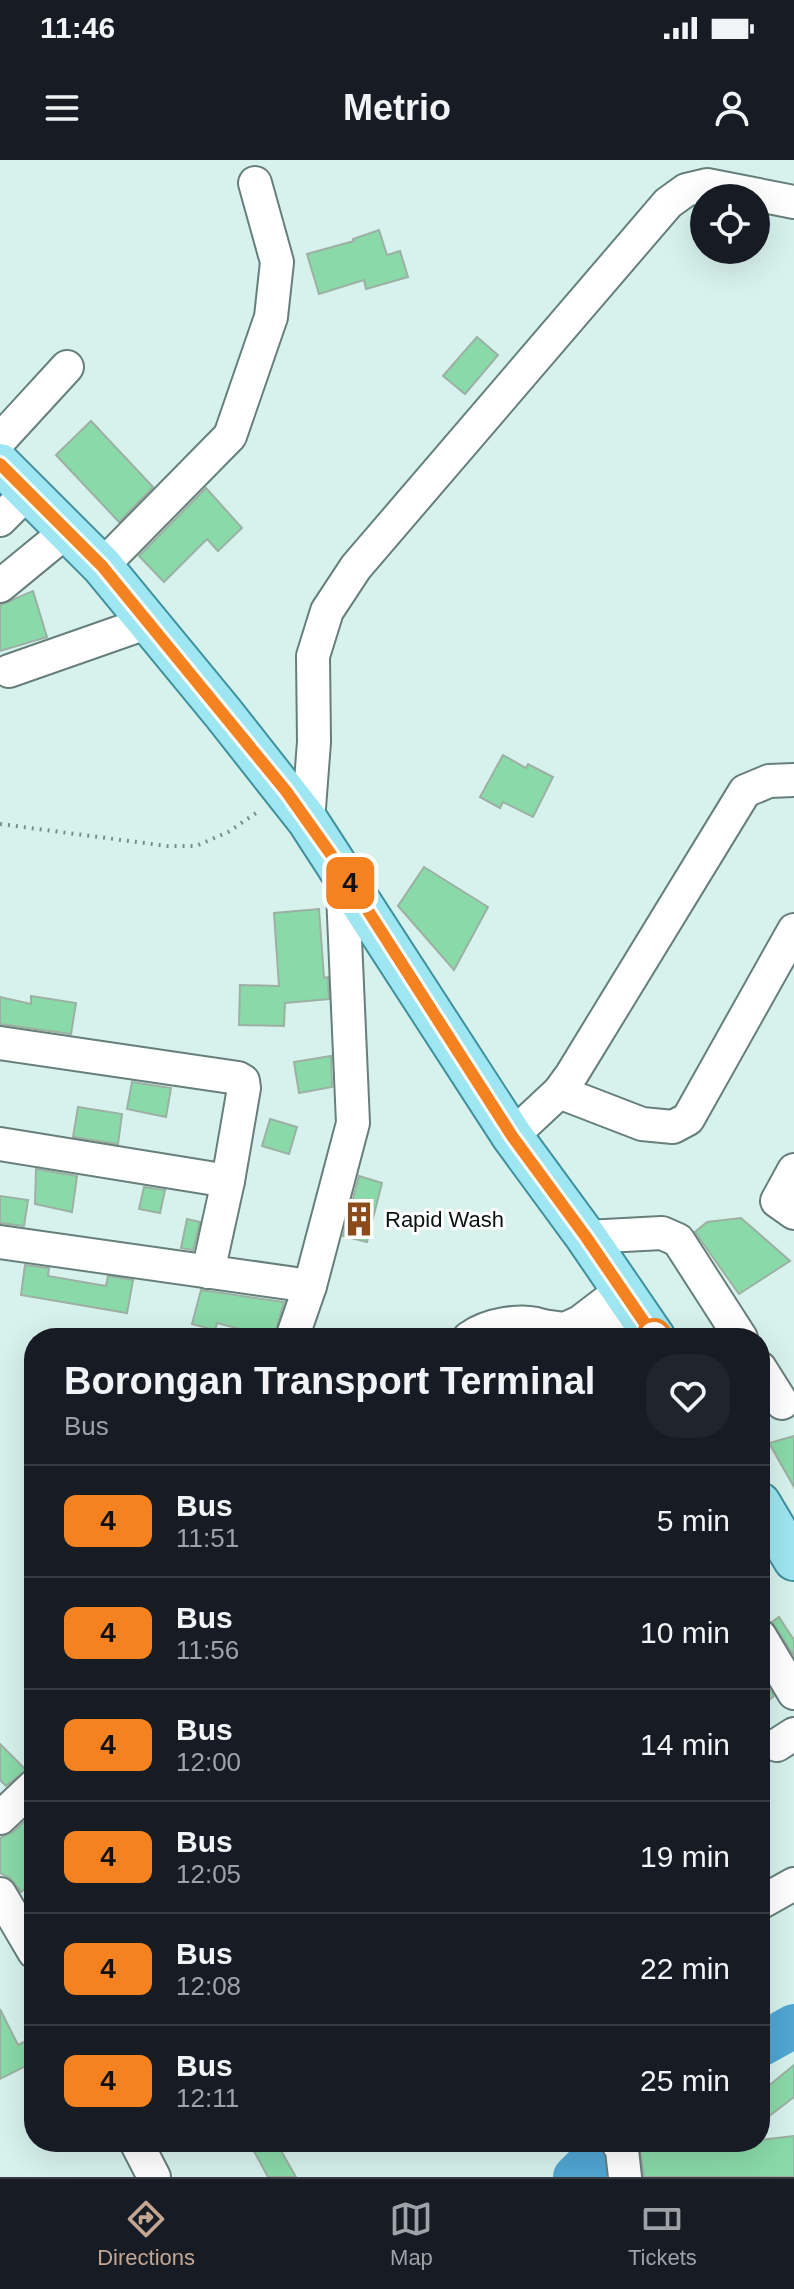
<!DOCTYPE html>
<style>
:root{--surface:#171b24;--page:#20242c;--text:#f1f3f6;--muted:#9ea1a6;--line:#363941;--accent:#c4a793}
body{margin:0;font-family:Arial,sans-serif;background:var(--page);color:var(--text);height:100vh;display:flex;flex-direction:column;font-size:30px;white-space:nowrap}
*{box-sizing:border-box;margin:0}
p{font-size:26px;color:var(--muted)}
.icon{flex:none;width:44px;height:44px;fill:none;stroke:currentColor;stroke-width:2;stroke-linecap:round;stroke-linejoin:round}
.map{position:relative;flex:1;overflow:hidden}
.side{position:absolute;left:24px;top:1168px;width:746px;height:824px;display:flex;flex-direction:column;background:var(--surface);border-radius:32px;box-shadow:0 8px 32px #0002}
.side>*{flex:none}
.badge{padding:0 16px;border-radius:12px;font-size:28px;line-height:52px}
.buttons{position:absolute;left:690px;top:24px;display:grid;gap:16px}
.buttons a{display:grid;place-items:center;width:80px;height:80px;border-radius:50%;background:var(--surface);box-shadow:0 8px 32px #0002;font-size:40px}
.map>.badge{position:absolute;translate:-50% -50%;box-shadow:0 0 0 4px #fff}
.round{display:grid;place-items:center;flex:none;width:84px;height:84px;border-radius:32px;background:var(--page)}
.head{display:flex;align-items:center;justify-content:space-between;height:136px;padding:0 40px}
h1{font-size:38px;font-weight:800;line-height:60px}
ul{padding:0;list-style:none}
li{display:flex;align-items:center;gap:24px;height:112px;padding:0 40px;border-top:2px solid var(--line)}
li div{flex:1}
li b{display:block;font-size:30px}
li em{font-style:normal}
li .badge{min-width:88px;font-weight:700;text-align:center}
.status{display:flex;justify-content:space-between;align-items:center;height:56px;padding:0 40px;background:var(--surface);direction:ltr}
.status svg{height:22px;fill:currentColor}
header{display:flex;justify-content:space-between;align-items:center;height:104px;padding:0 40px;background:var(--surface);font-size:36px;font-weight:800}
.menu{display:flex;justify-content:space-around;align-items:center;height:112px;border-top:2px solid var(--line);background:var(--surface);font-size:22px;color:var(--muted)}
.menu a{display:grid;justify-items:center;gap:4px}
.menu .current{color:var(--accent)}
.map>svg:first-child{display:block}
</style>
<div class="status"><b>11:46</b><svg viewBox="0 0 49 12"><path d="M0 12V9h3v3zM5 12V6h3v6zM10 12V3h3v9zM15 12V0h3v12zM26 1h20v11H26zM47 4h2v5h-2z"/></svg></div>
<header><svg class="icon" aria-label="menu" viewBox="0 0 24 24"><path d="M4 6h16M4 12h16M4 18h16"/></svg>Metrio<svg class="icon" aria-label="person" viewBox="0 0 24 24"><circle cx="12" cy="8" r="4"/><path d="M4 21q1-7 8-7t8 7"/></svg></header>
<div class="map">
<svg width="794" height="2017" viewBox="0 0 794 2017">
<rect width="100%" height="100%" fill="#d7f2ed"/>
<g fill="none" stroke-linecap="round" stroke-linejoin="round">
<!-- river -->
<g stroke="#50a6d3" stroke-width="44">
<polyline points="760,1885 794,1866"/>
<polyline points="575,2017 610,1982"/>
</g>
</g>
<!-- building -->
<g fill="#8adaa9" stroke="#9cb0a3" stroke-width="2">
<polygon points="379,70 387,95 400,91 408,117 366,129 364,120 319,134 307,94 354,81 353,79"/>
<polygon points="477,177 498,195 465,234 443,216"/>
<polygon points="91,261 153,327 119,362 56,295"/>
<polygon points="206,328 242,368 218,391 207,379 164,422 139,396"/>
<polygon points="33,431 47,477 0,491 0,445"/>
<polygon points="503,595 526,608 528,604 553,617 533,657 503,642 500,648 480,637"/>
<polygon points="424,707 488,747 454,810 398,746"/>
<polygon points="319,749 324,818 328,817 329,839 285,843 284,866 239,865 240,825 279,826 274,753"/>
<polygon points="31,836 76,843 71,874 0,864 0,837 31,844"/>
<polygon points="331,896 332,927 299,933 294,902"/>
<polygon points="132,922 171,928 166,957 127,949"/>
<polygon points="78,947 122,954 118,984 73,977"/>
<polygon points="270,959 297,967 289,994 262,986"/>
<polygon points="36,1009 77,1016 72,1052 35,1044"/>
<polygon points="359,1016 382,1023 367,1082 343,1076"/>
<polygon points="144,1027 165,1030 160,1053 139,1049"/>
<polygon points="0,1036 28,1040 24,1066 0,1063"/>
<polygon points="741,1058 790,1101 739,1134 695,1072 707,1062"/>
<polygon points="187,1059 200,1062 193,1090 181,1088"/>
<polygon points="25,1105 49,1108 48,1116 106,1126 108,1116 133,1120 127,1153 21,1135"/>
<polygon points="201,1130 284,1142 274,1178 217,1163 215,1170 192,1164"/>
<polygon points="794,1276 794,1327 769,1283"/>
<polygon points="779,1457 794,1480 794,1496 772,1462"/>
<polygon points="760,1513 774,1536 760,1547"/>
<polygon points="0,1584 26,1610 6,1626 0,1620"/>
<polygon points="34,1652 34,1723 21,1732 10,1718 0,1713 0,1678 13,1672"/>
<polygon points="0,1849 18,1885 34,1877 34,1902 0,1919"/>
<polygon points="794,1905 794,1937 760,1963 760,1933"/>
<polygon points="794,1976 794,2017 644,2017 639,1982 760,1982 760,1980"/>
<polygon points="249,1982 276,1982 296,2017 268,2017"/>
</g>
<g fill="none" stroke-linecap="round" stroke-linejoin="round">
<!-- minor casing -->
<g stroke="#667f7b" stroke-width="36">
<g id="minor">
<polyline points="0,280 67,207"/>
<polyline points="0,360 28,332"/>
<polyline points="102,406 230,276 271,157 277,102 255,23"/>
<polyline points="0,426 67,371"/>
<polyline points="9,511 149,462"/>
<polyline points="308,661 314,582 313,496 327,451 356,407 668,43 686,30 707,25 794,42"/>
<polyline points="0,883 238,918 243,921 244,928 228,1021 208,1112"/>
<polyline points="559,932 642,964 673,967 688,959 794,770"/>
<polyline points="512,976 559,932 572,914 745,631 769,621 794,620"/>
<polyline points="0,984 228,1021"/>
<polyline points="794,1010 777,1041 794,1053"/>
<polyline points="586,1077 662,1073 678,1080 741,1178"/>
<polyline points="0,1082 310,1126"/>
<polyline points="543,1166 565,1169 580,1162 622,1130"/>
<polyline points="292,1178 310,1126 353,963 342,710"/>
<path d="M469 1178C487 1165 524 1157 545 1167 550 1169 556 1174 561 1178"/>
<polyline points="598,1178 636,1149"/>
<polyline points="760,1208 782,1243"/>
<polyline points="760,1476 794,1533"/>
<polyline points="777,1585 794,1574"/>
<polyline points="0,1658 34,1626"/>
<polyline points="0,1734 34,1792"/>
<polyline points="760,1743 794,1724"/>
<polyline points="136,1982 154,2017"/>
<polyline points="617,1982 622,1990 625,2017"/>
</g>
</g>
<!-- major casing -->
<g stroke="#40919d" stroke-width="44">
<g id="major">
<polyline points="0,304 102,406 223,553 308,661 512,976 586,1077 655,1178"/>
<polyline points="760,1343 794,1400"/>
</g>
</g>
<!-- path -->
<polyline stroke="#7b8d8a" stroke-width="4" stroke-dasharray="2 6" stroke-linecap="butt" points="0,664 167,686 196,686 228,672 259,651"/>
<!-- minor -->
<use href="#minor" stroke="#fff" stroke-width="32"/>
<!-- major -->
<use href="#major" stroke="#9ee6f1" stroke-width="40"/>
</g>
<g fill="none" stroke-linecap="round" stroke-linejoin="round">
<!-- line casing -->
<g stroke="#fff" stroke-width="18">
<polyline id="line" points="0,304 102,406 286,631 342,710 512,976 586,1077 655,1178"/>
</g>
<!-- line -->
<use href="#line" stroke="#f58220" stroke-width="12"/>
</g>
<!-- icons -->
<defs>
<g id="building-bare" transform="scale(2.76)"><path d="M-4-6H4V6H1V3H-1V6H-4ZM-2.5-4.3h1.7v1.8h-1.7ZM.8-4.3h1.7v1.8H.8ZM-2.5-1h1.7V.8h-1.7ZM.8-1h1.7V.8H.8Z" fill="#8d4b1b" stroke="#fff" stroke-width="2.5" paint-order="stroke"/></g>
</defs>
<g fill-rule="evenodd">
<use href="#building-bare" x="359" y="1059"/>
</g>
<!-- markers -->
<circle fill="#fff" stroke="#f58220" stroke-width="4" cx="654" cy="1176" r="16"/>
<g text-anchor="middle" stroke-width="6" stroke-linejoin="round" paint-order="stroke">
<!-- poi labels -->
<g font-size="22" fill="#091211" stroke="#fff" text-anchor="start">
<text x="385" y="1067">Rapid Wash</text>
</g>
</g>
</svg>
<div class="buttons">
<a><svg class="icon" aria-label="locate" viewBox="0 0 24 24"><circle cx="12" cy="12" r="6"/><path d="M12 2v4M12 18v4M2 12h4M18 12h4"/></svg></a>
</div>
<b class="badge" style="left:350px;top:723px;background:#f58220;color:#111">4</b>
<section class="side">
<div class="head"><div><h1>Borongan Transport Terminal</h1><p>Bus</p></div><a class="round"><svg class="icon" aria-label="heart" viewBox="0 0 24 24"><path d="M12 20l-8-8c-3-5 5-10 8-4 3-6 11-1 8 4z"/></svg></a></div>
<ul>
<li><span class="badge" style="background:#f58220;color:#111">4</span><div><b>Bus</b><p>11:51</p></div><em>5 min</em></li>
<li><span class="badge" style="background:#f58220;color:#111">4</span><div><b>Bus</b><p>11:56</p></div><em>10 min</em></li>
<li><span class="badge" style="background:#f58220;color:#111">4</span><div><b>Bus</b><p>12:00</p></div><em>14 min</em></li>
<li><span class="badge" style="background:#f58220;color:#111">4</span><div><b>Bus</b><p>12:05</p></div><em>19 min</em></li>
<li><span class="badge" style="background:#f58220;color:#111">4</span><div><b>Bus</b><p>12:08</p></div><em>22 min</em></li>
<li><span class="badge" style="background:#f58220;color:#111">4</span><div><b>Bus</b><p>12:11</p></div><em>25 min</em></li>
</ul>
</section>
</div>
<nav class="menu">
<a class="current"><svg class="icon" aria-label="directions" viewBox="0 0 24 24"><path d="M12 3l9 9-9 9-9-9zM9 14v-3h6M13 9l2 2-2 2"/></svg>Directions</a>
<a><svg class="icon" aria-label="map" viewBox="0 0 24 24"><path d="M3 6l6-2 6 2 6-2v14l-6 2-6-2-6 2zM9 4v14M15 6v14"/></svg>Map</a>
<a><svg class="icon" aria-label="tickets" viewBox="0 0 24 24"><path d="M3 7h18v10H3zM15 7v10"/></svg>Tickets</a>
</nav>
